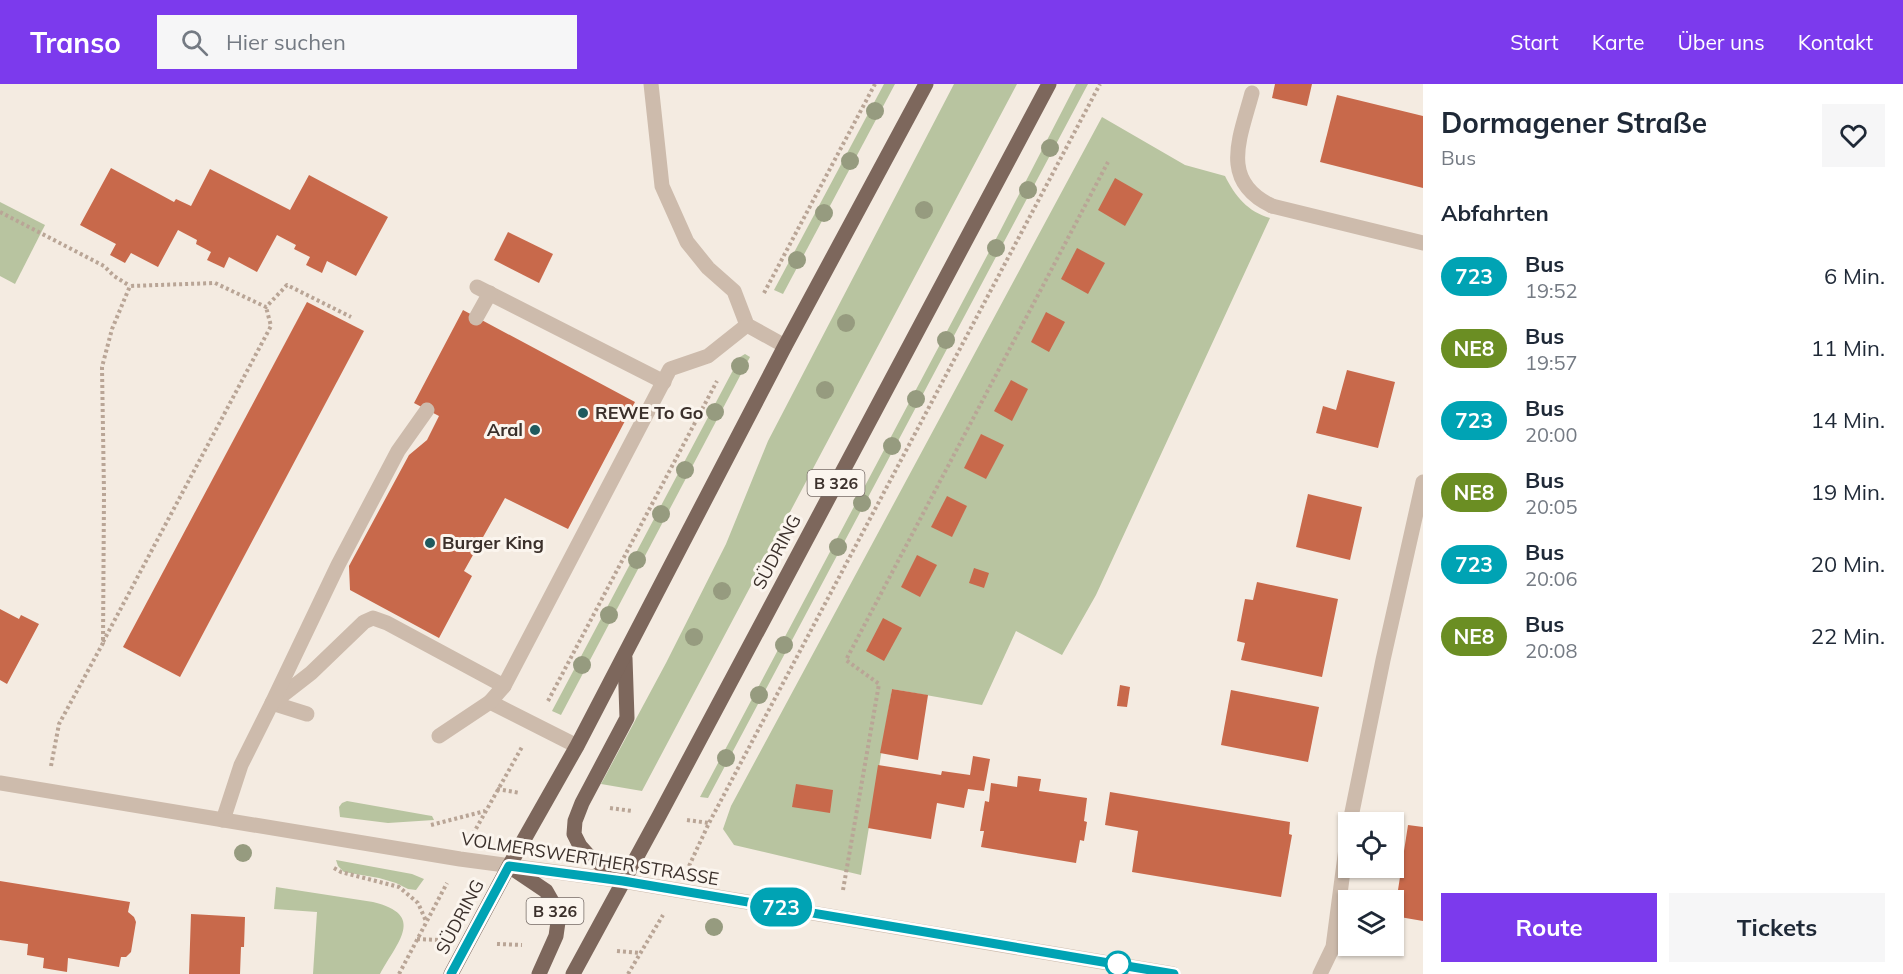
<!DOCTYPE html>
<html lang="de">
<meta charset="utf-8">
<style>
:root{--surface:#fff;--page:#f6f6f7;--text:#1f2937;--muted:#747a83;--accent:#7c3aed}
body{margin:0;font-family:Mulish,sans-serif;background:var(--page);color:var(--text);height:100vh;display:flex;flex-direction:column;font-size:22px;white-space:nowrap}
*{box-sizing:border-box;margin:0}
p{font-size:20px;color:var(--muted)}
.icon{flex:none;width:33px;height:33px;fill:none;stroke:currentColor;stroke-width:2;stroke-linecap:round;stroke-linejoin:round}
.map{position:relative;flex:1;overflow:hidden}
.details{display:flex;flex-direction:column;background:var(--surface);width:480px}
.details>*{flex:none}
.badge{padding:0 12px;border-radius:20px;font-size:21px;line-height:39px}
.tools{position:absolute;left:1338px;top:728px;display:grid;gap:12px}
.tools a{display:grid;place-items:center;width:66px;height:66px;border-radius:0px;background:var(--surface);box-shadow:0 2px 4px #0004;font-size:30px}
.map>.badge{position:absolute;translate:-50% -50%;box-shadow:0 0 0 3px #fff}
h2{padding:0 18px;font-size:22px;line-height:54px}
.round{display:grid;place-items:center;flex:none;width:63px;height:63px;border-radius:0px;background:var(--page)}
.summary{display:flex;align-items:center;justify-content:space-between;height:102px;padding:0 18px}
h1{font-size:28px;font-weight:700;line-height:45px}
.primary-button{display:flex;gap:12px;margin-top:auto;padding:12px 18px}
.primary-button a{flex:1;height:69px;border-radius:0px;background:var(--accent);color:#fff;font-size:24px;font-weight:700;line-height:69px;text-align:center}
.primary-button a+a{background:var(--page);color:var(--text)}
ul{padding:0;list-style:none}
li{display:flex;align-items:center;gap:18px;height:72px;padding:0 18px}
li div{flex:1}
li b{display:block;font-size:22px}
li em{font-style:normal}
li .badge{min-width:66px;font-weight:700;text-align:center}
header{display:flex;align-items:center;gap:36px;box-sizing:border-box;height:84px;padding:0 30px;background:var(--accent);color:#fff}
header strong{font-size:28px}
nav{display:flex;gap:33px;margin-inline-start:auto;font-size:21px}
.search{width:420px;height:54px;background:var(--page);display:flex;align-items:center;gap:15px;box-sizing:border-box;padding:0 21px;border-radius:0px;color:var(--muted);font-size:22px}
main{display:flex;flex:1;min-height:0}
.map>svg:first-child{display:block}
</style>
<header>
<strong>Transo</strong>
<div class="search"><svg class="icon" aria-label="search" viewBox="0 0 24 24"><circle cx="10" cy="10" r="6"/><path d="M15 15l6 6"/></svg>Hier suchen</div>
<nav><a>Start</a><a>Karte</a><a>Über uns</a><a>Kontakt</a></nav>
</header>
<main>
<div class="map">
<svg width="1423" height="890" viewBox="0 0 1423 890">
<rect width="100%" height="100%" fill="#f4ebe1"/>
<!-- green -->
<g fill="#b8c4a0">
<polygon points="884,0 895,0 783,210 774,206"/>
<polygon points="954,0 1017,0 642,707 601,700 666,579 726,460 768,357"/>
<polygon points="1076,0 1088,0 708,714 700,713 998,151"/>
<path d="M1102 33 1185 81 1225 92C1235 112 1248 128 1270 134L1096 511 1062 571 1016 547 982 621 892 605 861 791 734 761 723 745 731 722Z"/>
<polygon points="0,118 45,141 15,200 0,192"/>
<polygon points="745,270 750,273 561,631 552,627 740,273"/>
<polygon points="347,717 426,731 432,732 434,736 388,739 340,733 339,723 342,719"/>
<polygon points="336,776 412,790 424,795 416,806 408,805 396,799 379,794 344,788 338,782"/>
<path d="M276 803 373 818C426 831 398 857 380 890H313L317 828 274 825Z"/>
</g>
<!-- building -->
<g fill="#c8694b">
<polygon points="1275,0 1312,0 1307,22 1272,14"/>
<polygon points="1337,11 1423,32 1423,104 1320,78"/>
<polygon points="111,84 174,118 176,115 191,122 210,85 290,126 309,91 388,133 356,192 327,177 322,189 306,181 310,173 294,165 296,161 277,151 257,188 229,173 224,184 207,176 211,168 196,160 197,156 178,146 158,183 131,169 125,179 110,171 116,160 80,141"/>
<polygon points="1115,94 1143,110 1125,142 1098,126"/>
<polygon points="508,148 553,170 539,199 494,176"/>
<polygon points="1077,164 1105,179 1088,210 1061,195"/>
<polygon points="307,218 364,247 180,593 123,563"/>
<polygon points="463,226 635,318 568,445 505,414 464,487 472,492 439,554 350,506 349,482 409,371 427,356 439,332 414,319"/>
<polygon points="1046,228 1065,238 1049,268 1031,258"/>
<polygon points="1347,286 1395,298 1378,364 1316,349 1323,322 1336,326"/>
<polygon points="1011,296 1028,305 1012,337 994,327"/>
<polygon points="981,350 1004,361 986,395 964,384"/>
<polygon points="1308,410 1362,423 1350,476 1296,463"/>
<polygon points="947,412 967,422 952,453 931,443"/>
<polygon points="917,471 937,481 920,513 901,503"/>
<polygon points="974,484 989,489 984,504 969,499"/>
<polygon points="1257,498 1338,515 1322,593 1241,576 1245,559 1237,557 1245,515 1253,516"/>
<polygon points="0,525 19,535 21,531 39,540 7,600 0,596"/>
<polygon points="883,534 902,544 884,577 866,567"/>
<polygon points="1120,601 1130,603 1127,623 1117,622"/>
<polygon points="892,605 928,611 918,676 880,669"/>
<polygon points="1231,606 1319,623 1308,678 1221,661"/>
<polygon points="973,672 990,675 984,707 968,705 964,724 937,719 931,755 868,744 878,681 941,691 942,687 970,691"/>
<polygon points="1018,692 1041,695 1039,707 1087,714 1084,737 1087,738 1084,757 1080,756 1076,779 981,763 984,747 980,747 985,717 989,718 991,699 1017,703"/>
<polygon points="796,700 833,706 830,729 792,723"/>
<polygon points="1110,708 1290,738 1289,750 1292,751 1281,813 1132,788 1138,747 1105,741"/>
<polygon points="1408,741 1423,743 1423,837 1394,832"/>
<polygon points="0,797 130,818 128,828 134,833 136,838 131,868 126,873 121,873 119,883 68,874 67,888 43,884 44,874 27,871 28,860 0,856"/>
<polygon points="191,830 245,833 244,863 241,863 240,890 189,890"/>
</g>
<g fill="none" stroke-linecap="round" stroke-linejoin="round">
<!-- path -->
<g stroke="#b9a596" stroke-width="4" stroke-dasharray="3 3" stroke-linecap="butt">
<polyline points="0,128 104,182 114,192 130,202"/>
<polyline points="764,209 875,0"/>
<polyline points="103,558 271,242 266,223"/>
<polyline points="548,617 717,297"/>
<polyline points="51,682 59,640 103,559 104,409 102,283 112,245 130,202 215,199 266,223 287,201 351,233"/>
<polyline points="497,705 520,709"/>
<polyline points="610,724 632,727"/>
<polyline points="687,736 709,739"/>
<polyline points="431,741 485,727"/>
<polyline points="473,750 522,663"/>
<polyline points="689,782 709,739 1100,0"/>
<polyline points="334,784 341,788 399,803 418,819 426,837"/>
<polyline points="843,806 879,600 846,576 1108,78"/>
<polyline points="417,855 438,856"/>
<polyline points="497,860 522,861"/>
<polyline points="617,867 640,869"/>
<polyline points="399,890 447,799"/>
<polyline points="628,890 663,831"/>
</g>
<!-- lane -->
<g stroke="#cdbbac" stroke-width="15">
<polyline points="651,0 662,102 687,158 708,184 734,207 747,241 785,262"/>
<path d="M1252 9C1240 54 1219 97 1272 122"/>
<polyline points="477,203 664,298"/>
<polyline points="476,234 490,209"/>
<polyline points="275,617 311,589 364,538 373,534 387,539 504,602"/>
<polyline points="490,618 577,662"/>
<polyline points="272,619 307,630"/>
<polyline points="439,652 490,618 504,602 670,285 708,272 747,241"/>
<polyline points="223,736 241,681 272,619 338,481 398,367 427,326"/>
</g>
<!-- street -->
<g stroke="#cdbbac" stroke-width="15">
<polyline points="1272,122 1423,159"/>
<polyline points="0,699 460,775 623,797 1173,890"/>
<polyline points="1350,738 1383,576 1423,398"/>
<polyline points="1320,890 1333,863 1348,749"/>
</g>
<!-- primary -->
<g stroke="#7d675c" stroke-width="15">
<polyline points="509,782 546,807 554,821 558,838 556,852 539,890"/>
<polyline points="623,797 588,771 580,762 574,750 575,737 582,719 627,634 625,574"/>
<polyline points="451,890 509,782 577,662 785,262 926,0"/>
<polyline points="573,890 659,732 1049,0"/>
</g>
</g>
<!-- trees -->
<g fill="#969b7f">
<circle cx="875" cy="27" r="9"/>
<circle cx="1050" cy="64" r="9"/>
<circle cx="850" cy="77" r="9"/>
<circle cx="1028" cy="106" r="9"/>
<circle cx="924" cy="126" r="9"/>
<circle cx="824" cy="129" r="9"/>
<circle cx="996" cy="164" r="9"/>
<circle cx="797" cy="176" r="9"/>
<circle cx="846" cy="239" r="9"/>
<circle cx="946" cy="256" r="9"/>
<circle cx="740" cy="282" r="9"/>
<circle cx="825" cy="306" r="9"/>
<circle cx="916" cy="315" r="9"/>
<circle cx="715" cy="328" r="9"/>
<circle cx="892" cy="362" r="9"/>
<circle cx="685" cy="386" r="9"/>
<circle cx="862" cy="419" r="9"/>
<circle cx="661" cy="430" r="9"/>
<circle cx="838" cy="463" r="9"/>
<circle cx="637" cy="476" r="9"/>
<circle cx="722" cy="507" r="9"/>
<circle cx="609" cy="531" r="9"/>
<circle cx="694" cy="553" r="9"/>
<circle cx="784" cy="561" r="9"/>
<circle cx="582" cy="581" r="9"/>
<circle cx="759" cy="611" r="9"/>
<circle cx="726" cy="674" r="9"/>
<circle cx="243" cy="769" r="9"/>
<circle cx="714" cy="843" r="9"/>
</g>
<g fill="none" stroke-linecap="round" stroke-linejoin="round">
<!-- line casing -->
<g stroke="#fff" stroke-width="14">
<polyline id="line" points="451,890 509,782 623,797 1174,890"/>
</g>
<!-- line -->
<use href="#line" stroke="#00a3b4" stroke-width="9"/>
</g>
<!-- markers -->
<g fill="#1f5a5e" stroke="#fbf5ee" stroke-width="2">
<circle cx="583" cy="329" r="6"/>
<circle cx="535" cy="346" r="6"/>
<circle cx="430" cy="459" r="6"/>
</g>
<circle fill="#fff" stroke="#00a3b4" stroke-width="3" cx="1118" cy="880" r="12"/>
<g text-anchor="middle" stroke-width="6" stroke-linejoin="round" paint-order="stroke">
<!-- shield labels -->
<g fill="#fbf5ee" stroke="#756b66" stroke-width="1.5">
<rect x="807.5" y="386" width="57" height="26" rx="4.5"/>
<rect x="526.5" y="814" width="57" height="26" rx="4.5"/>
</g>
<g font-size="16" font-weight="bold" fill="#3b302b">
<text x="836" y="405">B 326</text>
<text x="555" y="833">B 326</text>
</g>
<!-- poi labels -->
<g font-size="18" font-weight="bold" fill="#3b302b" stroke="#fbf5ee" text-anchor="start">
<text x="595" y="335">REWE To Go</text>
<text x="523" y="352" text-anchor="end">Aral</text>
<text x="442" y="465">Burger King</text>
</g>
<!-- street labels -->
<g font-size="18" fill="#3b302b" stroke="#fbf5ee">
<text transform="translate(777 468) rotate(-62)" y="6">SÜDRING</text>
<text transform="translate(590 775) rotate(9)" y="6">VOLMERSWERTHER STRASSE</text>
<text transform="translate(460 833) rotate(-62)" y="6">SÜDRING</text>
</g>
</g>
</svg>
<div class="tools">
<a><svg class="icon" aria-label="locate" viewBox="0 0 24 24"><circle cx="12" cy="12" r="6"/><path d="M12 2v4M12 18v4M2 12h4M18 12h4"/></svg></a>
<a><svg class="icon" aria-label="layers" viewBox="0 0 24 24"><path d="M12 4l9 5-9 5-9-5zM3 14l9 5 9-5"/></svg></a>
</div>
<b class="badge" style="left:781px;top:823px;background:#00a3b4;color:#fff">723</b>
</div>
<section class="details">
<div class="summary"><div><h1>Dormagener Straße</h1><p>Bus</p></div><a class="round"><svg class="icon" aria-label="heart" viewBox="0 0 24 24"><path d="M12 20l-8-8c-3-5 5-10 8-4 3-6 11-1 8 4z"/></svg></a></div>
<h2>Abfahrten</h2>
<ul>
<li><span class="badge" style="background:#00a3b4;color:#fff">723</span><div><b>Bus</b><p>19:52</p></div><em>6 Min.</em></li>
<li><span class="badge" style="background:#6b8e23;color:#fff">NE8</span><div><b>Bus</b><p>19:57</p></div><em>11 Min.</em></li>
<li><span class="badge" style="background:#00a3b4;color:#fff">723</span><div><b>Bus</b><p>20:00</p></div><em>14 Min.</em></li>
<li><span class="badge" style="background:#6b8e23;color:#fff">NE8</span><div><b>Bus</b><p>20:05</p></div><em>19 Min.</em></li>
<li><span class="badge" style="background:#00a3b4;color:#fff">723</span><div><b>Bus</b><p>20:06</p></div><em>20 Min.</em></li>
<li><span class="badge" style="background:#6b8e23;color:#fff">NE8</span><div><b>Bus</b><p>20:08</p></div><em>22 Min.</em></li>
</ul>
<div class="primary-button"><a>Route</a><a>Tickets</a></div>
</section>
</main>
